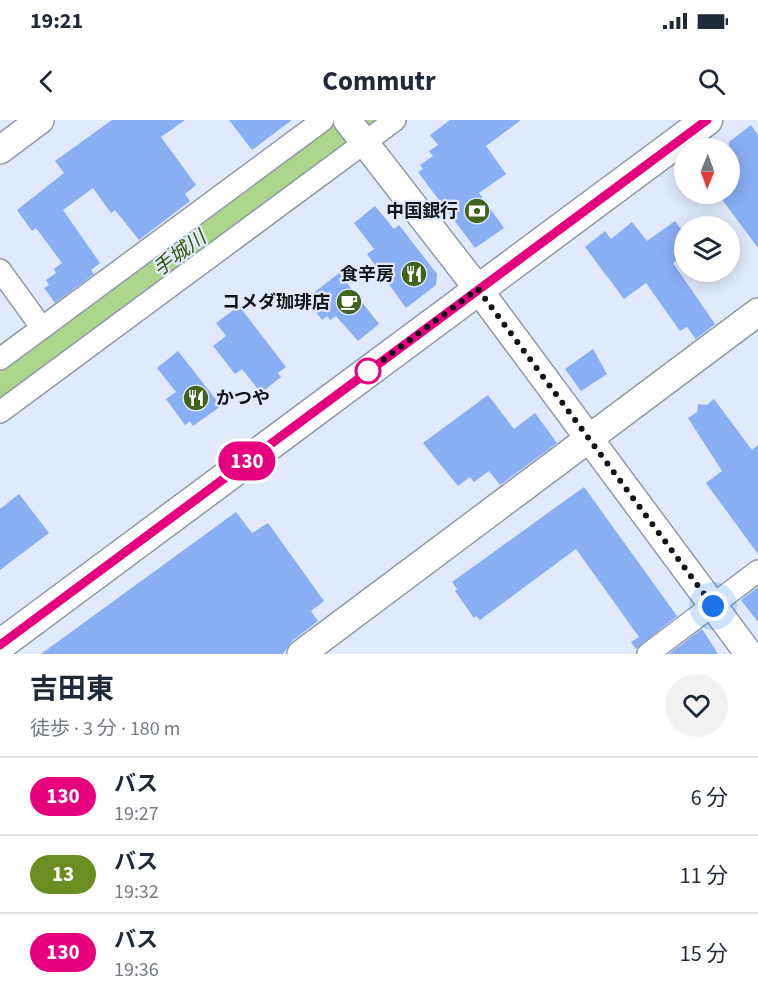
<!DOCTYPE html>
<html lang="ja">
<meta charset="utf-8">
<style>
:root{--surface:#fff;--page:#f2f2f3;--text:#1f2937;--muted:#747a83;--line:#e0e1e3}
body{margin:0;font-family:"Source Sans 3","Noto Sans JP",sans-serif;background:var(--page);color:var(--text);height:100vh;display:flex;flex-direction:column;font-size:22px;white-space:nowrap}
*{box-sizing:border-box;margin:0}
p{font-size:20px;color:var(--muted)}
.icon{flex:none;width:33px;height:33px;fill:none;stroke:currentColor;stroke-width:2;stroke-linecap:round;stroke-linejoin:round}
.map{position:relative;height:534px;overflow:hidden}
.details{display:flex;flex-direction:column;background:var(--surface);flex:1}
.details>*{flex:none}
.badge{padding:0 12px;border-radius:20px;font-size:21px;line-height:39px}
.needle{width:39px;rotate:181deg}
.tools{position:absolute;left:674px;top:18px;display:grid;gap:12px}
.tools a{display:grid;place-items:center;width:66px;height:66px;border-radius:50%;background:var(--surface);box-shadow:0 3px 15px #0003;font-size:30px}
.you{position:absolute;width:30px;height:30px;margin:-15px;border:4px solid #fff;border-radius:50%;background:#1a73e8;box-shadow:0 0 0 9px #1a73e833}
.map>.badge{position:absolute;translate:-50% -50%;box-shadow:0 0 0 3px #fff}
.round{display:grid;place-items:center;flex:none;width:63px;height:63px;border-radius:32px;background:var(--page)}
.head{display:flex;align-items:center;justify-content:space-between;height:102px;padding:0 30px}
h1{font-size:28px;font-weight:700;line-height:45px}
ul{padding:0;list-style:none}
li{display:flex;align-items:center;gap:18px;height:78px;padding:0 30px;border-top:2px solid var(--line)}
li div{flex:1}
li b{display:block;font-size:22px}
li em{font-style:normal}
li .badge{min-width:66px;font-weight:700;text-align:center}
.status{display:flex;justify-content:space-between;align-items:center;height:42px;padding:0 30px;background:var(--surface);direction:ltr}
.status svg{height:16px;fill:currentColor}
header{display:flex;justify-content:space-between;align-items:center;height:78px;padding:0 30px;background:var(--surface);font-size:27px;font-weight:700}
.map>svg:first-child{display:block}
</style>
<div class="status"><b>19:21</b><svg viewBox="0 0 49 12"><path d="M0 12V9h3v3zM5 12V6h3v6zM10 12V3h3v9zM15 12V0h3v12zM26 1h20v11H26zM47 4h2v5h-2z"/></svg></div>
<header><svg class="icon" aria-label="back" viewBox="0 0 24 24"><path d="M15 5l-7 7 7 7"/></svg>Commutr<svg class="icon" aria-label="search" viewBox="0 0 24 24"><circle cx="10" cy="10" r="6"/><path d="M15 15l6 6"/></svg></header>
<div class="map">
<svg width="758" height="534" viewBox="0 0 758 534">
<rect width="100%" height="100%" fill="#e1eafc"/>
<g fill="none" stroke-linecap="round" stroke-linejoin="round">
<!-- river -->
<polyline stroke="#abd68b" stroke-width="36" points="0,265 357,0"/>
</g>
<!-- building -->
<g fill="#89aef4">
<polygon points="112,0 185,0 161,17 196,65 185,74 190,81 139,120 115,90 111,93 93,68 63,90 100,143 91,150 94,154 55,183 44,168 49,165 46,160 56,153 54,149 62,143 36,108 32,111 17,90 64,53 55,41"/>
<polygon points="229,0 292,0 252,30"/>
<polygon points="450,0 521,0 486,26 506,54 479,73 504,108 475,128 418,52 423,49 420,45 433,36 429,31 438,25 430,15"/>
<polygon points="751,5 758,15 758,128 718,74 729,74 729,22"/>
<polygon points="375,86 394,109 399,105 437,154 436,165 406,188 367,134 374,129 354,103"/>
<polygon points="675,101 684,113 684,135 673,143 715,204 696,219 687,207 680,211 646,163 624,179 585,127 605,111 611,119 632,102 647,121"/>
<polygon points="339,153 379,204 358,221 336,196 330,200 327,196 322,200 306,179"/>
<polygon points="239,186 286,247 278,253 281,257 261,273 242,249 235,254 213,226 226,216 216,203"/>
<polygon points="593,229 607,254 581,271 565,249"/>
<polygon points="178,231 221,286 193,306 190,301 185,305 166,279 176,272 157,248"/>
<polygon points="488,275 514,309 535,293 557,323 500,365 489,351 474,362 470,357 458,366 423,323"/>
<polygon points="714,279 752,330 758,325 758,434 706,363 722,351 688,298 697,292 698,284 707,285"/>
<polygon points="584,367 677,496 636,529 631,522 639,517 576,429 480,500 476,496 474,498 455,471 457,469 452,462"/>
<polygon points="19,374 49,413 0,450 0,389"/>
<polygon points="236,392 252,413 268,403 324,481 311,491 318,501 292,521 283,534 41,534"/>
<polygon points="758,467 758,502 741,480"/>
<polygon points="702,509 718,534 669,534"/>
</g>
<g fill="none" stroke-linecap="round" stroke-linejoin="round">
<!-- minor casing -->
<g stroke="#9099a9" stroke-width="24">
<g id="minor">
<polyline points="0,150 42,208"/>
<polyline points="0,239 323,0"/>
<polyline points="0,292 395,0"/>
<polyline points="648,534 758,451"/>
</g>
</g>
<!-- tertiary casing -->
<g stroke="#9099a9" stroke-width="30">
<g id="tertiary">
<polyline points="347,0 478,169 749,534"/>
<polyline points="0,30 40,0"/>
<polyline points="301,534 758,192"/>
</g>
</g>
<!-- secondary casing -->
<g stroke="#9099a9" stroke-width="33">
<polyline id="secondary" points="0,525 707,0"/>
</g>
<!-- minor -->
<use href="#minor" stroke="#fff" stroke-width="21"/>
<!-- tertiary -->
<use href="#tertiary" stroke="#fff" stroke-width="27"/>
<!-- secondary -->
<use href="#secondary" stroke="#fff" stroke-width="30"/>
</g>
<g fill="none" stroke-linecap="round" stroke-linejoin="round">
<!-- line casing -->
<g stroke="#fff" stroke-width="14">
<polyline id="line" points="0,525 707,0"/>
</g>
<!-- line -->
<use href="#line" stroke="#e6007e" stroke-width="9"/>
<!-- walk -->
<polyline stroke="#11141a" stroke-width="6" stroke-dasharray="0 10.8" points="368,251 363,255 478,169 713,486"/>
</g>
<!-- icons -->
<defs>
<g id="bank-disc" transform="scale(1.35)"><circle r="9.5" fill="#40641d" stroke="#e1eafc"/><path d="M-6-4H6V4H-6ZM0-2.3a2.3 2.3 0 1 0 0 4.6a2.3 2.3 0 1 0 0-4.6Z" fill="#fff"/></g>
<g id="restaurant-disc" transform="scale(1.35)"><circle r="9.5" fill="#40641d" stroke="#e1eafc"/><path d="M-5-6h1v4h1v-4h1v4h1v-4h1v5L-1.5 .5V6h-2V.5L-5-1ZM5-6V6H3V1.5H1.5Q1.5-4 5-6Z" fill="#fff"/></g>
<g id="cafe-disc" transform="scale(1.35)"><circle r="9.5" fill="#40641d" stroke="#e1eafc"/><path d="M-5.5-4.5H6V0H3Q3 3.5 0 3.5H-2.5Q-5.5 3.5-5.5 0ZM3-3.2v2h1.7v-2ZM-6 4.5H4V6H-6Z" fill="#fff"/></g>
</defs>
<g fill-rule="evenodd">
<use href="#bank-disc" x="477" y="91"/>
<use href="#restaurant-disc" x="414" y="154"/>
<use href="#cafe-disc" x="349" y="182"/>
<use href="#restaurant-disc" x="196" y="278"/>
</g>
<!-- markers -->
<circle fill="#fff" stroke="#e6007e" stroke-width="3" cx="368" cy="251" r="12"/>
<g text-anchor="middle" stroke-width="4.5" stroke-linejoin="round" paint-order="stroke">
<!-- poi labels -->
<g font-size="18" font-weight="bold" fill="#11141a" stroke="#e1eafc" text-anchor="end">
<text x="458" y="97">中国銀行</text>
<text x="394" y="160">食辛房</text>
<text x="330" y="188">コメダ珈琲店</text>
<text x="216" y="284" text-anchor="start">かつや</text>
</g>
<!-- water labels -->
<g font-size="20" font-style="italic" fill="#325605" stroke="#e1eafc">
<text transform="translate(179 133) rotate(-37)" y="7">手城川</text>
</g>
</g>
</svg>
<div class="tools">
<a><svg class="needle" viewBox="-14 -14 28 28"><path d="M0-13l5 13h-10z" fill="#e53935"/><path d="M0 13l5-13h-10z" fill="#747a83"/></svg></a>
<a><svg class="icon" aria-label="layers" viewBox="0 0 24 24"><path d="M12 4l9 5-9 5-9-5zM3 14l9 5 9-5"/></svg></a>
</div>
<div class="you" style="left:713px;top:486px"></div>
<b class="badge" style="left:247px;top:341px;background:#e6007e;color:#fff">130</b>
</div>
<section class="details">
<div class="head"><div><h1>吉田東</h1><p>徒歩 · 3 分 · 180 m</p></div><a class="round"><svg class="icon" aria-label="heart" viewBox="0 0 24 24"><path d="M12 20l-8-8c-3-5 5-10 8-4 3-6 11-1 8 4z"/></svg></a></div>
<ul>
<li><span class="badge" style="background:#e6007e;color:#fff">130</span><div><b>バス</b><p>19:27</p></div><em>6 分</em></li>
<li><span class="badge" style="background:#6b8e23;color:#fff">13</span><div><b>バス</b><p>19:32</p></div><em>11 分</em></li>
<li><span class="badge" style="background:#e6007e;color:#fff">130</span><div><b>バス</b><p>19:36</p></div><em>15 分</em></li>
</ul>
</section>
